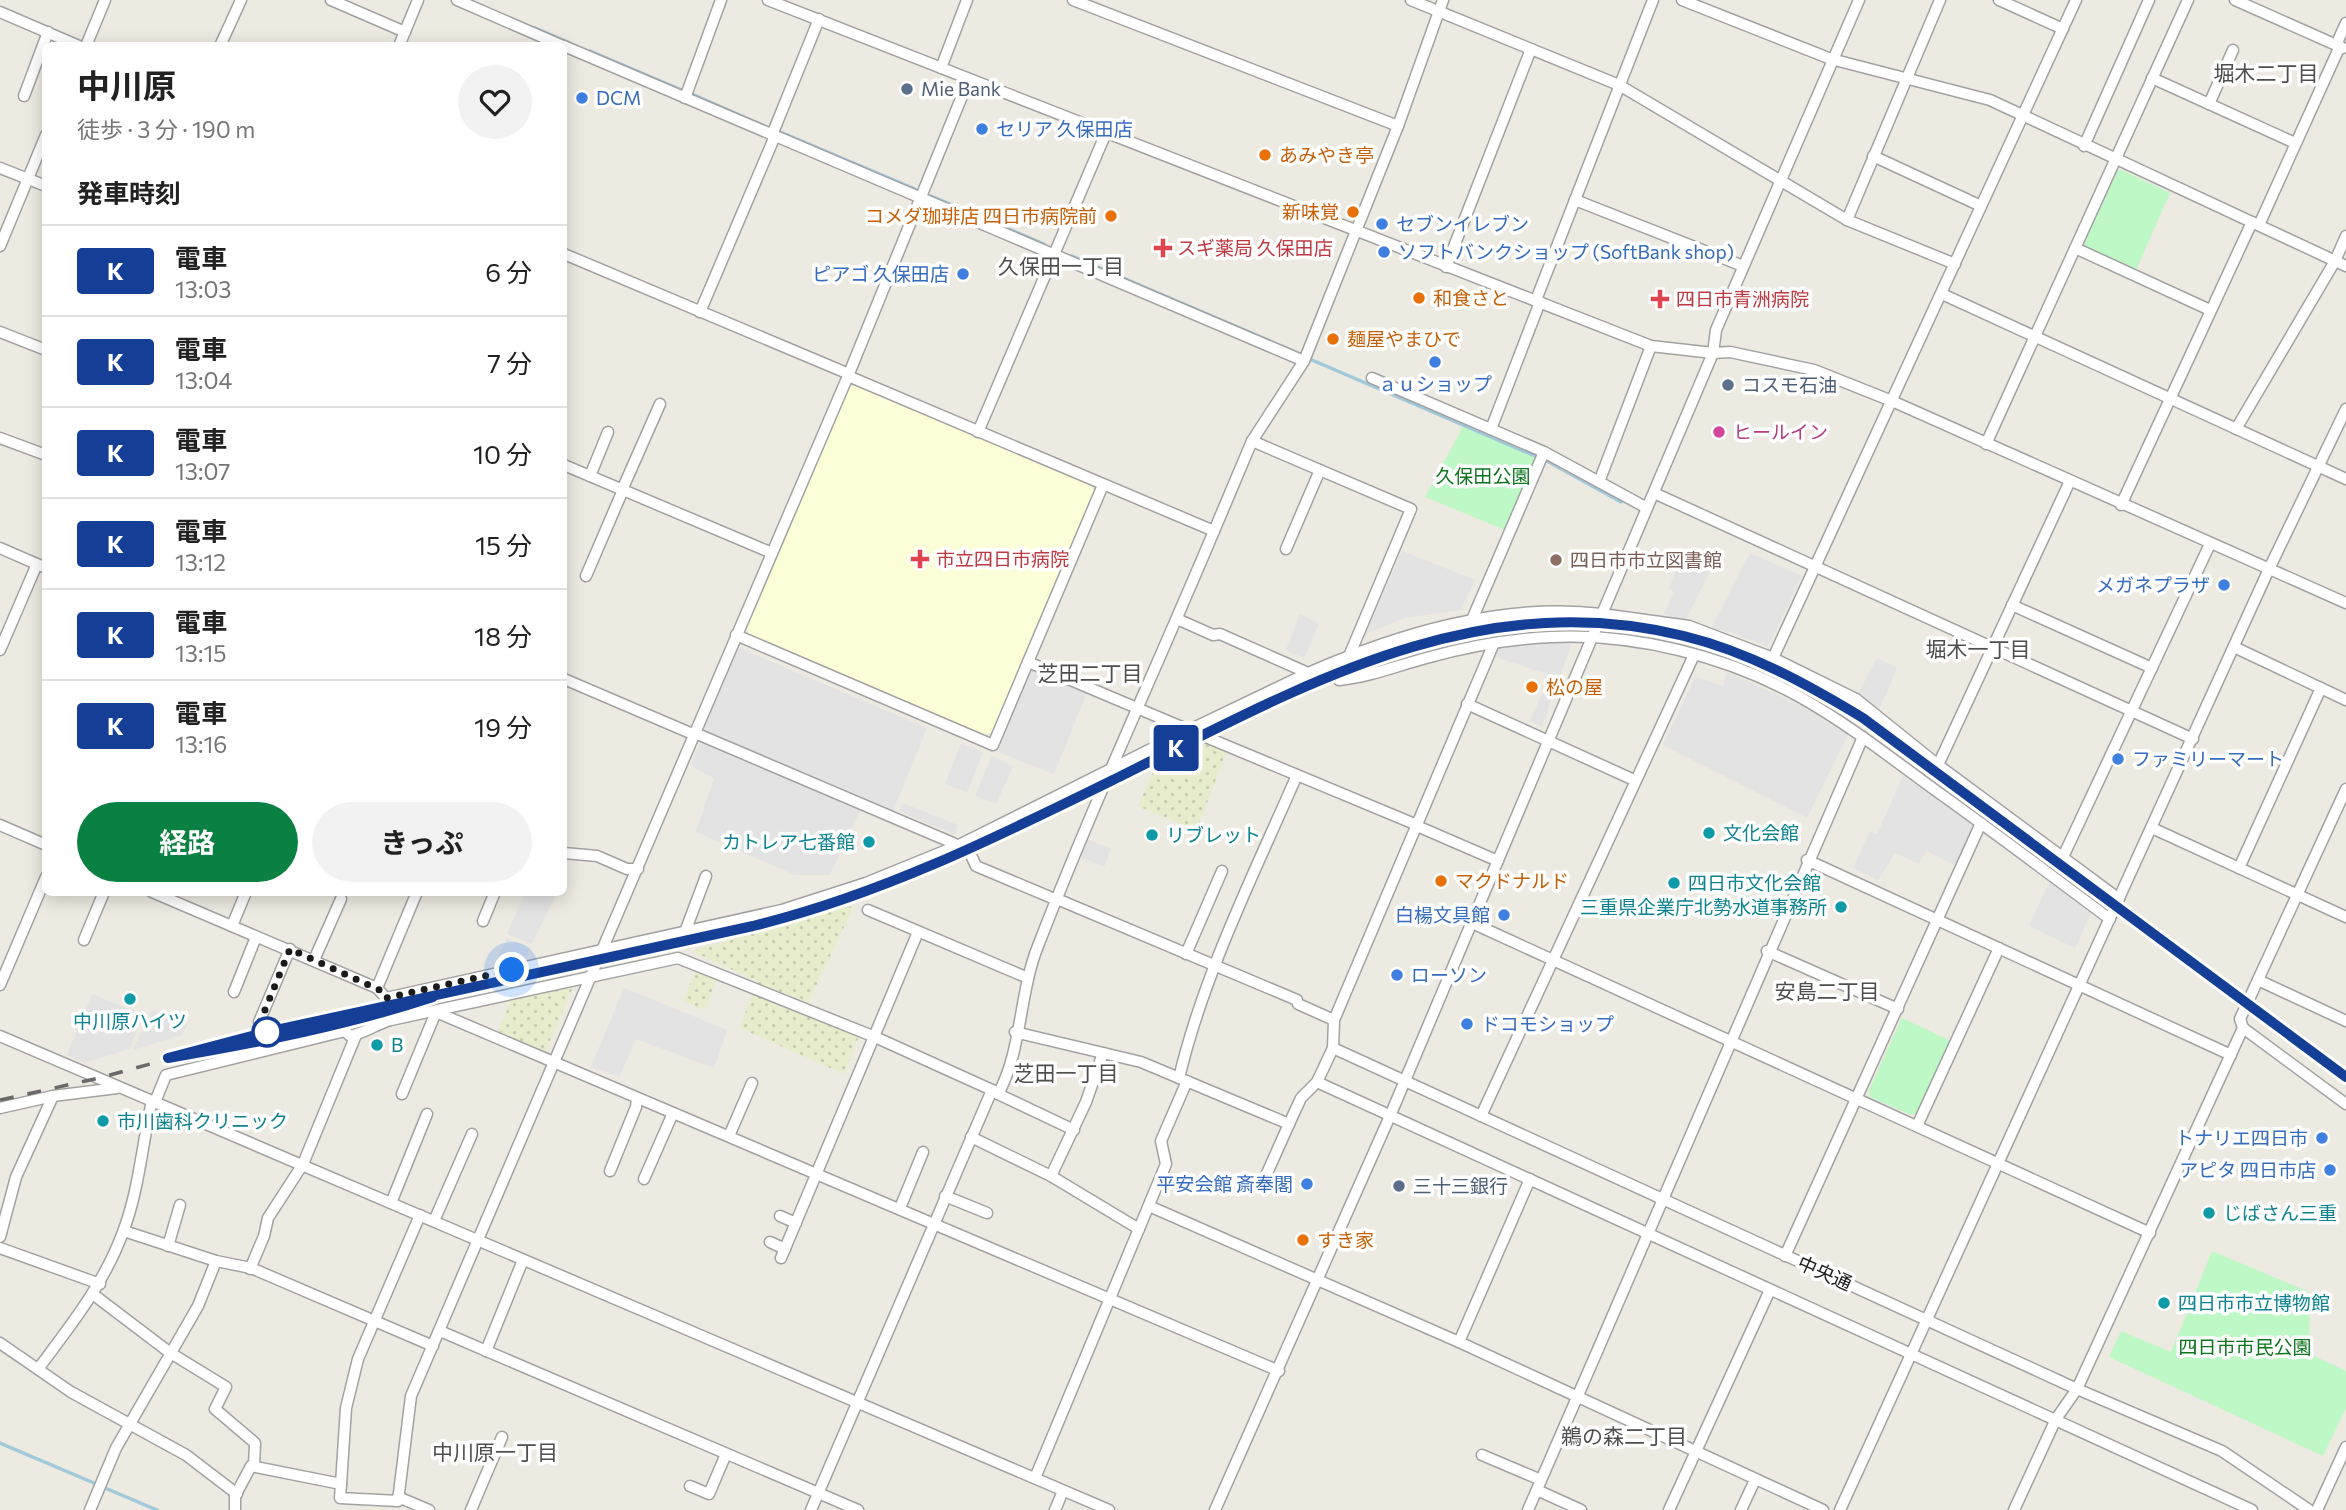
<!DOCTYPE html>
<html lang="ja">
<meta charset="utf-8">
<style>
:root{--surface:#fff;--page:#f2f2f2;--text:#222;--muted:#767676;--line:#e0e0e0;--accent:#0b8043}
body{margin:0;font-family:Commissioner,"Noto Sans JP",sans-serif;background:var(--page);color:var(--text);height:100vh;display:flex;flex-direction:column;font-size:26px;white-space:nowrap}
*{box-sizing:border-box;margin:0}
p{font-size:23px;color:var(--muted)}
.icon{flex:none;width:38px;height:38px;fill:none;stroke:currentColor;stroke-width:2;stroke-linecap:round;stroke-linejoin:round}
.map{position:relative;flex:1;overflow:hidden}
.side{position:absolute;left:42px;top:42px;width:525px;height:854px;display:flex;flex-direction:column;background:var(--surface);border-radius:10px;box-shadow:0 4px 18px #0003}
.side>*{flex:none}
.badge{padding:0 14px;border-radius:5px;font-size:24px;line-height:46px}
.you{position:absolute;width:35px;height:35px;margin:-18px;border:5px solid #fff;border-radius:50%;background:#1a73e8;box-shadow:0 0 0 10px #1a73e833}
.map>.badge{position:absolute;translate:-50% -50%;box-shadow:0 0 0 4px #fff}
h2{padding:0 35px;font-size:26px;line-height:63px}
.round{display:grid;place-items:center;flex:none;width:74px;height:74px;border-radius:37px;background:var(--page)}
.summary{display:flex;align-items:center;justify-content:space-between;height:119px;padding:0 35px}
h1{font-size:33px;font-weight:700;line-height:52px}
.primary-button{display:flex;gap:14px;margin-top:auto;padding:14px 35px}
.primary-button a{flex:1;height:80px;border-radius:42px;background:var(--accent);color:#fff;font-size:28px;font-weight:700;line-height:80px;text-align:center}
.primary-button a+a{background:var(--page);color:var(--text)}
ul{padding:0;list-style:none}
li{display:flex;align-items:center;gap:21px;height:91px;padding:0 35px;border-top:2px solid var(--line)}
li div{flex:1}
li b{display:block;font-size:26px}
li em{font-style:normal}
li .badge{min-width:77px;font-weight:700;text-align:center}
.map>svg:first-child{display:block}
</style>
<div class="map">
<svg width="2346" height="1510" viewBox="0 0 2346 1510">
<defs>
<pattern id="farmland-dots" width="8" height="8" patternUnits="userSpaceOnUse" patternTransform="scale(1.75)"><rect width="8" height="8" fill="#e7eccc"/><path d="M2 2h.1M6 6h.1" fill="none" stroke="#c6caaf" stroke-width="1.8" stroke-linecap="round"/></pattern>
</defs>
<rect width="100%" height="100%" fill="#edeae1"/>
<!-- education -->
<polygon fill="#fcfed8" points="856,384 1090,484 1094,491 992,732 985,735 749,634 746,626 849,387"/>
<!-- farmland -->
<g fill="url(#farmland-dots)">
<polygon points="1198,740 1227,751 1196,831 1138,806 1157,763"/>
<polygon points="846,905 853,908 804,1011 859,1036 844,1074 740,1028 757,981 692,951"/>
<polygon points="698,966 718,974 705,1010 683,1001"/>
<polygon points="576,980 545,1052 498,1031 515,992"/>
</g>
<!-- park -->
<g fill="#bdf8c6">
<polygon points="2121,170 2170,193 2136,270 2085,247 2082,242 2116,171"/>
<polygon points="1465,423 1536,454 1537,460 1505,530 1425,497"/>
<polygon points="1902,1018 1951,1041 1917,1113 1911,1115 1870,1097 1869,1090"/>
<polygon points="2212,1251 2309,1292 2310,1354 2346,1371 2346,1408 2323,1456 2109,1357 2121,1331 2171,1352"/>
</g>
<!-- parking -->
<g fill="#e3e3e3">
<polygon points="1402,551 1475,580 1461,610 1404,618 1366,634"/>
<polygon points="1750,553 1802,576 1768,647 1731,632 1711,629"/>
<polygon points="1690,560 1712,567 1685,622 1664,614 1674,592 1669,589 1678,564 1686,564"/>
<polygon points="1300,614 1319,624 1304,658 1286,650"/>
<polygon points="1508,643 1572,643 1542,726 1530,721 1547,683 1547,674 1496,657 1501,646"/>
<polygon points="737,647 927,728 892,814 702,732"/>
<polygon points="1877,658 1897,668 1879,710 1857,696"/>
<polygon points="1031,669 1087,692 1054,774 998,752"/>
<polygon points="1727,672 1794,702 1848,735 1807,818 1663,745 1695,677 1723,686"/>
<polygon points="702,740 860,811 830,875 795,875 696,832 714,778 691,766"/>
<polygon points="961,743 983,752 967,793 945,784"/>
<polygon points="992,756 1013,766 996,804 975,796"/>
<polygon points="1903,776 1972,825 1972,833 1957,866 1926,851 1919,864 1895,853 1878,880 1853,868 1870,832 1877,834"/>
<polygon points="903,803 958,825 955,835 899,811"/>
<polygon points="1084,838 1111,849 1104,867 1078,856"/>
<polygon points="2050,880 2092,911 2075,948 2029,926"/>
<polygon points="525,893 557,893 532,944 507,934"/>
<polygon points="507,938 530,947 523,962 494,968"/>
<polygon points="624,988 727,1030 714,1068 636,1039 619,1077 591,1067"/>
<polygon points="92,994 144,1015 129,1049 84,1063 67,1055"/>
<polygon points="152,1010 187,1024 182,1035 133,1050"/>
</g>
<g fill="none" stroke-linecap="round" stroke-linejoin="round">
<!-- stream -->
<g stroke="#a1c9db" stroke-width="3.5">
<polyline points="535,28 570,43"/>
<polyline points="590,51 684,91"/>
<polyline points="692,94 769,128"/>
<polyline points="778,131 915,189"/>
<polyline points="931,196 1044,244"/>
<polyline points="1072,256 1300,354"/>
<polyline points="1312,360 1547,461 1621,502"/>
<polyline points="0,1443 94,1483"/>
<polyline points="105,1488 157,1510"/>
</g>
<!-- minor-tunnel -->
<polyline stroke="#c3c1b9" stroke-width="10" stroke-dasharray="10 5" stroke-linecap="butt" points="1762,678 1773,658"/>
<!-- minor casing -->
<g stroke="#a2a2a2" stroke-width="13">
<g id="minor">
<polyline points="331,0 405,32"/>
<polyline points="457,0 563,46"/>
<polyline points="768,0 1651,346 1713,353 1730,352 1814,370 1892,401 2346,603"/>
<polyline points="1073,0 1398,126"/>
<polyline points="1411,0 1619,85 1847,220 1955,264"/>
<polyline points="1682,0 1831,59 1990,100 2346,266"/>
<polyline points="1999,0 2063,29"/>
<polyline points="2235,0 2343,48"/>
<polyline points="0,12 79,46"/>
<polyline points="2336,45 2346,23"/>
<polyline points="86,46 105,0"/>
<polyline points="220,46 241,0"/>
<polyline points="399,46 418,0"/>
<polyline points="564,46 1304,361"/>
<polyline points="941,68 967,0"/>
<polyline points="2152,78 2295,143"/>
<polyline points="24,96 48,32"/>
<polyline points="685,98 721,0"/>
<polyline points="2209,104 2233,50"/>
<polyline points="772,135 819,19"/>
<polyline points="2084,146 2149,0"/>
<polyline points="1873,156 1981,206"/>
<polyline points="0,168 46,186"/>
<polyline points="1575,200 1743,266"/>
<polyline points="1847,220 1940,0"/>
<polyline points="2259,225 2340,46"/>
<polyline points="0,246 46,135"/>
<polyline points="2075,248 2210,310"/>
<polyline points="564,254 849,374"/>
<polyline points="1446,267 1531,49"/>
<polyline points="1942,294 2346,479"/>
<polyline points="1536,300 1653,0"/>
<polyline points="700,312 775,136"/>
<polyline points="0,332 46,350"/>
<polyline points="848,376 969,79"/>
<polyline points="1372,378 1544,452 1647,508"/>
<polyline points="1491,429 1540,302"/>
<polyline points="2236,429 2335,261 2346,236"/>
<polyline points="978,432 1106,133"/>
<polyline points="0,438 46,455"/>
<path d="M1252 441 1411 509 1339 680C1369 677 1396 666 1426 658 1466 647 1508 639 1551 637 1634 633 1727 656 1800 697 1848 724 1891 758 1935 790 1994 832 2052 876 2110 919"/>
<polyline points="1986,444 2188,0"/>
<polyline points="564,465 772,553"/>
<polyline points="590,476 608,432"/>
<polyline points="1599,482 1651,346"/>
<polyline points="622,490 660,404"/>
<polyline points="1654,493 2193,739"/>
<polyline points="2121,505 2252,222"/>
<polyline points="1214,531 1252,441 1304,361 1398,126 1443,0"/>
<polyline points="0,548 46,568"/>
<polyline points="1286,549 1320,470"/>
<polyline points="586,576 623,490"/>
<polyline points="2012,605 2152,668"/>
<polyline points="1471,622 1544,452"/>
<polyline points="736,635 993,745 1028,662 1189,730 1308,673 1220,634 1213,635 1177,619"/>
<polyline points="2234,647 2346,700"/>
<polyline points="0,650 37,564"/>
<polyline points="1773,658 2076,0"/>
<polyline points="1028,662 1103,485"/>
<path d="M1308 673C1398 634 1502 602 1602 614L1713 353 1716 330 1859 0"/>
<polyline points="564,679 695,735"/>
<polyline points="1467,704 1634,780"/>
<polyline points="1938,765 2070,481"/>
<polyline points="0,825 46,845"/>
<polyline points="1417,826 1498,861"/>
<polyline points="2152,828 2346,917"/>
<polyline points="564,853 597,856 627,869 638,869"/>
<polyline points="2062,859 2210,544"/>
<polyline points="1807,860 2231,1055"/>
<polyline points="2239,868 2321,688"/>
<polyline points="152,892 377,988 386,998 782,910 866,883 957,846 1189,730 1417,825"/>
<polyline points="1057,899 1297,1000 1298,1004 1334,1020"/>
<polyline points="868,910 1028,978"/>
<polyline points="483,921 495,892"/>
<polyline points="1472,923 2150,1233"/>
<polyline points="232,926 246,892"/>
<polyline points="685,932 706,876"/>
<polyline points="84,940 104,892"/>
<polyline points="1767,951 1898,1009"/>
<polyline points="1186,954 1222,871"/>
<polyline points="314,960 341,899"/>
<polyline points="2258,980 2346,1021"/>
<polyline points="0,985 46,877"/>
<polyline points="377,988 417,892"/>
<polyline points="234,992 256,937"/>
<polyline points="436,1012 1279,1371"/>
<polyline points="259,1022 290,949"/>
<polyline points="2243,1028 2346,1104"/>
<polyline points="1015,1032 1141,1062 1289,1124 1301,1098 1317,1082 1333,1048 1334,1020 1494,643"/>
<polyline points="0,1036 1109,1510"/>
<polyline points="1333,1048 2077,1389 2222,1451 2309,1510"/>
<path d="M1179 1078C1204 973 1254 874 1297 775"/>
<polyline points="1317,1082 2252,1510"/>
<polyline points="402,1094 436,1012"/>
<polyline points="998,1094 1074,1130"/>
<path d="M155 1102 166 1075 345 1031 350 1036C365 1033 376 1024 391 1020L678 958 875 1037 992 1090"/>
<polyline points="0,1108 53,1096 117,1088"/>
<polyline points="1481,1116 1694,655"/>
<polyline points="1917,1126 1999,948"/>
<polyline points="729,1136 752,1083"/>
<polyline points="971,1137 1051,1176 1139,1229"/>
<polyline points="610,1171 636,1107 637,1098"/>
<polyline points="1051,1176 1086,1102 1103,1053"/>
<polyline points="644,1179 673,1113"/>
<polyline points="1264,1180 1289,1124"/>
<polyline points="945,1196 987,1213"/>
<polyline points="391,1203 427,1114"/>
<polyline points="1149,1206 1459,1342 1823,1510"/>
<polyline points="900,1208 923,1152"/>
<polyline points="780,1216 796,1223"/>
<polyline points="434,1221 472,1134"/>
<polyline points="124,1231 216,1261 251,1268 433,1346"/>
<polyline points="0,1237 16,1177 53,1096"/>
<polyline points="770,1242 785,1249"/>
<polyline points="168,1246 180,1205"/>
<polyline points="0,1248 100,1284"/>
<polyline points="1785,1256 1981,823"/>
<polyline points="781,1258 918,932"/>
<polyline points="250,1269 264,1236 268,1218 303,1164 356,1035"/>
<polyline points="94,1295 169,1352 226,1387 215,1409 255,1443 254,1466"/>
<polyline points="440,1331 858,1510"/>
<polyline points="1459,1342 1530,1179"/>
<polyline points="0,1343 71,1392 186,1455 237,1494"/>
<polyline points="486,1351 523,1260"/>
<path d="M38 1369C71 1325 104 1284 123 1232 139 1190 142 1145 152 1101"/>
<polyline points="1482,1455 1541,1480"/>
<polyline points="1035,1478 1166,1164 1161,1141 1187,1081"/>
<polyline points="341,1484 346,1408 358,1359 420,1215"/>
<polyline points="690,1486 709,1494 726,1454"/>
<polyline points="1537,1490 1581,1510"/>
<polyline points="398,1497 429,1510"/>
<polyline points="90,1510 116,1448 198,1306 216,1261"/>
<polyline points="235,1510 235,1496 251,1466 341,1484 340,1498 398,1501 411,1396 695,733"/>
<polyline points="471,1510 502,1437"/>
<path d="M811 1510 992 1090 998 1094C1022 1051 1019 993 1038 946 1092 806 1156 669 1214 531L848 376 695 733 953 843 970 853 976 866 1057 900"/>
<polyline points="1055,1510 1063,1491"/>
<polyline points="1215,1510 1390,1116 1602,614 1689,626 1773,658 1856,699 1938,765 2119,899"/>
<path d="M1528 1510C1641 1253 1749 994 1863 737"/>
<polyline points="1669,1510 1770,1290"/>
<polyline points="1741,1510 1755,1480"/>
<polyline points="1840,1510 2269,569 2346,409"/>
<polyline points="2014,1510 2056,1419 2077,1389 2243,1028 2240,1019 2245,1008 2346,789"/>
<polyline points="2317,1510 2346,1447"/>
</g>
</g>
<!-- minor -->
<use href="#minor" stroke="#fff" stroke-width="10"/>
<!-- rail -->
<path stroke="#696969" stroke-width="3.5" stroke-dasharray="14 14" stroke-linecap="butt" d="M0 1100 99 1078 267 1032 753 926C886 894 1007 833 1128 772 1305 683 1479 586 1684 636 1749 652 1807 684 1863 718L2346 1077"/>
</g>
<g fill="none" stroke-linecap="round" stroke-linejoin="round">
<!-- line casing -->
<g stroke="#fff" stroke-width="16">
<path id="line" d="M433 997C348 1025 257 1043 168 1058L267 1032 753 926C884 894 1003 834 1123 775 1302 686 1477 585 1684 636 1749 652 1807 684 1863 718L2346 1077"/>
</g>
<!-- line -->
<use href="#line" stroke="#153f97" stroke-width="10"/>
<!-- walk -->
<polyline stroke="#1b1b1b" stroke-width="7" stroke-dasharray="0 12.6" points="267,1032 260,1022 290,949 382,991 386,998 512,970"/>
</g>
<!-- markers -->
<g fill="#5c6f8a" stroke="#fff" stroke-width="2.5">
<circle cx="907" cy="89" r="7"/>
<circle cx="1728" cy="385" r="7"/>
<circle cx="1399" cy="1186" r="7"/>
</g>
<g fill="#3f7fe0" stroke="#fff" stroke-width="2.5">
<circle cx="582" cy="98" r="7"/>
<circle cx="982" cy="129" r="7"/>
<circle cx="1382" cy="224" r="7"/>
<circle cx="1384" cy="252" r="7"/>
<circle cx="963" cy="274" r="7"/>
<circle cx="1435" cy="362" r="7"/>
<circle cx="2224" cy="585" r="7"/>
<circle cx="2118" cy="759" r="7"/>
<circle cx="1504" cy="915" r="7"/>
<circle cx="1397" cy="975" r="7"/>
<circle cx="1467" cy="1024" r="7"/>
<circle cx="2322" cy="1138" r="7"/>
<circle cx="2330" cy="1170" r="7"/>
<circle cx="1307" cy="1184" r="7"/>
</g>
<g fill="#e8710a" stroke="#fff" stroke-width="2.5">
<circle cx="1265" cy="155" r="7"/>
<circle cx="1353" cy="212" r="7"/>
<circle cx="1111" cy="216" r="7"/>
<circle cx="1419" cy="298" r="7"/>
<circle cx="1333" cy="339" r="7"/>
<circle cx="1532" cy="687" r="7"/>
<circle cx="1441" cy="881" r="7"/>
<circle cx="1303" cy="1240" r="7"/>
</g>
<g fill="#e0444e" stroke="#fff" stroke-width="2.5">
<path d="M1159.5 237.5h7v7h7v7h-7v7h-7v-7h-7v-7h7z"/>
<path d="M1656.5 288.5h7v7h7v7h-7v7h-7v-7h-7v-7h7z"/>
<path d="M916.5 548.5h7v7h7v7h-7v7h-7v-7h-7v-7h7z"/>
</g>
<circle fill="#d1479c" stroke="#fff" stroke-width="2.5" cx="1719" cy="432" r="7"/>
<circle fill="#8d6e63" stroke="#fff" stroke-width="2.5" cx="1556" cy="560" r="7"/>
<g fill="#0f9aa8" stroke="#fff" stroke-width="2.5">
<circle cx="1709" cy="833" r="7"/>
<circle cx="1152" cy="835" r="7"/>
<circle cx="869" cy="842" r="7"/>
<circle cx="1674" cy="883" r="7"/>
<circle cx="1841" cy="907" r="7"/>
<circle cx="130" cy="999" r="7"/>
<circle cx="377" cy="1045" r="7"/>
<circle cx="103" cy="1121" r="7"/>
<circle cx="2209" cy="1213" r="7"/>
<circle cx="2164" cy="1303" r="7"/>
</g>
<circle fill="#fff" stroke="#153f97" stroke-width="3.5" cx="267" cy="1032" r="14"/>
<g text-anchor="middle" stroke-width="7" stroke-linejoin="round" paint-order="stroke">
<!-- service labels -->
<g font-size="19" fill="#4e5e75" stroke="#fff" text-anchor="start">
<text x="921" y="96">Mie Bank</text>
<text x="1742" y="392">コスモ石油</text>
<text x="1413" y="1193">三十三銀行</text>
</g>
<!-- shop labels -->
<g font-size="19" fill="#366cbe" stroke="#fff" text-anchor="start">
<text x="596" y="105">DCM</text>
<text x="996" y="136">セリア 久保田店</text>
<text x="1396" y="231">セブンイレブン</text>
<text x="1398" y="259">ソフトバンクショップ (SoftBank shop)</text>
<text x="949" y="281" text-anchor="end">ピアゴ 久保田店</text>
<text x="1435" y="391" text-anchor="middle">ａｕショップ</text>
<text x="2210" y="592" text-anchor="end">メガネプラザ</text>
<text x="2132" y="766">ファミリーマート</text>
<text x="1490" y="922" text-anchor="end">白楊文具館</text>
<text x="1411" y="982">ローソン</text>
<text x="1481" y="1031">ドコモショップ</text>
<text x="2308" y="1145" text-anchor="end">トナリエ四日市</text>
<text x="2316" y="1177" text-anchor="end">アピタ 四日市店</text>
<text x="1293" y="1191" text-anchor="end">平安会館 斎奉閣</text>
</g>
<!-- food labels -->
<g font-size="19" fill="#c56008" stroke="#fff" text-anchor="start">
<text x="1279" y="162">あみやき亭</text>
<text x="1339" y="219" text-anchor="end">新味覚</text>
<text x="1097" y="223" text-anchor="end">コメダ珈琲店 四日市病院前</text>
<text x="1433" y="305">和食さと</text>
<text x="1347" y="346">麺屋やまひで</text>
<text x="1546" y="694">松の屋</text>
<text x="1455" y="888">マクドナルド</text>
<text x="1317" y="1247">すき家</text>
</g>
<!-- health labels -->
<g font-size="19" fill="#be3a42" stroke="#fff" text-anchor="start">
<text x="1177" y="255">スギ薬局 久保田店</text>
<text x="1676" y="306">四日市青洲病院</text>
<text x="936" y="566">市立四日市病院</text>
</g>
<!-- hotel labels -->
<g font-size="19" fill="#b23c85" stroke="#fff" text-anchor="start">
<text x="1733" y="439">ヒールイン</text>
</g>
<!-- park labels -->
<g font-size="19" fill="#0c761d" stroke="#fff">
<text x="1483" y="483">久保田公園</text>
<text x="2245" y="1354">四日市市民公園</text>
</g>
<!-- education labels -->
<g font-size="19" fill="#785e54" stroke="#fff" text-anchor="start">
<text x="1570" y="567">四日市市立図書館</text>
</g>
<!-- culture labels -->
<g font-size="19" fill="#0d838f" stroke="#fff" text-anchor="start">
<text x="1723" y="840">文化会館</text>
<text x="1166" y="842">リブレット</text>
<text x="855" y="849" text-anchor="end">カトレア七番館</text>
<text x="1688" y="890">四日市文化会館</text>
<text x="1827" y="914" text-anchor="end">三重県企業庁北勢水道事務所</text>
<text x="130" y="1028" text-anchor="middle">中川原ハイツ</text>
<text x="391" y="1052">B</text>
<text x="117" y="1128">市川歯科クリニック</text>
<text x="2223" y="1220">じばさん三重</text>
<text x="2178" y="1310">四日市市立博物館</text>
</g>
<!-- street labels -->
<g font-size="19" fill="#1b1b1b" stroke="#fff">
<text transform="translate(1825 1273) rotate(24)" y="7">中央通</text>
</g>
<!-- neighbourhood labels -->
<g font-size="21" fill="#4e4e4e" stroke="#fff">
<text x="2266" y="81">堀木二丁目</text>
<text x="1061" y="274">久保田一丁目</text>
<text x="1978" y="657">堀木一丁目</text>
<text x="1090" y="681">芝田二丁目</text>
<text x="1827" y="999">安島二丁目</text>
<text x="1066" y="1081">芝田一丁目</text>
<text x="1624" y="1444">鵜の森二丁目</text>
<text x="495" y="1460">中川原一丁目</text>
</g>
</g>
</svg>
<div class="you" style="left:512px;top:970px"></div>
<b class="badge" style="left:1176px;top:748px;background:#153f97;color:#fff">K</b>
<section class="side">
<div class="summary"><div><h1>中川原</h1><p>徒歩 · 3 分 · 190 m</p></div><a class="round"><svg class="icon" aria-label="heart" viewBox="0 0 24 24"><path d="M12 20l-8-8c-3-5 5-10 8-4 3-6 11-1 8 4z"/></svg></a></div>
<h2>発車時刻</h2>
<ul>
<li><span class="badge" style="background:#153f97;color:#fff">K</span><div><b>電車</b><p>13:03</p></div><em>6 分</em></li>
<li><span class="badge" style="background:#153f97;color:#fff">K</span><div><b>電車</b><p>13:04</p></div><em>7 分</em></li>
<li><span class="badge" style="background:#153f97;color:#fff">K</span><div><b>電車</b><p>13:07</p></div><em>10 分</em></li>
<li><span class="badge" style="background:#153f97;color:#fff">K</span><div><b>電車</b><p>13:12</p></div><em>15 分</em></li>
<li><span class="badge" style="background:#153f97;color:#fff">K</span><div><b>電車</b><p>13:15</p></div><em>18 分</em></li>
<li><span class="badge" style="background:#153f97;color:#fff">K</span><div><b>電車</b><p>13:16</p></div><em>19 分</em></li>
</ul>
<div class="primary-button"><a>経路</a><a>きっぷ</a></div>
</section>
</div>
